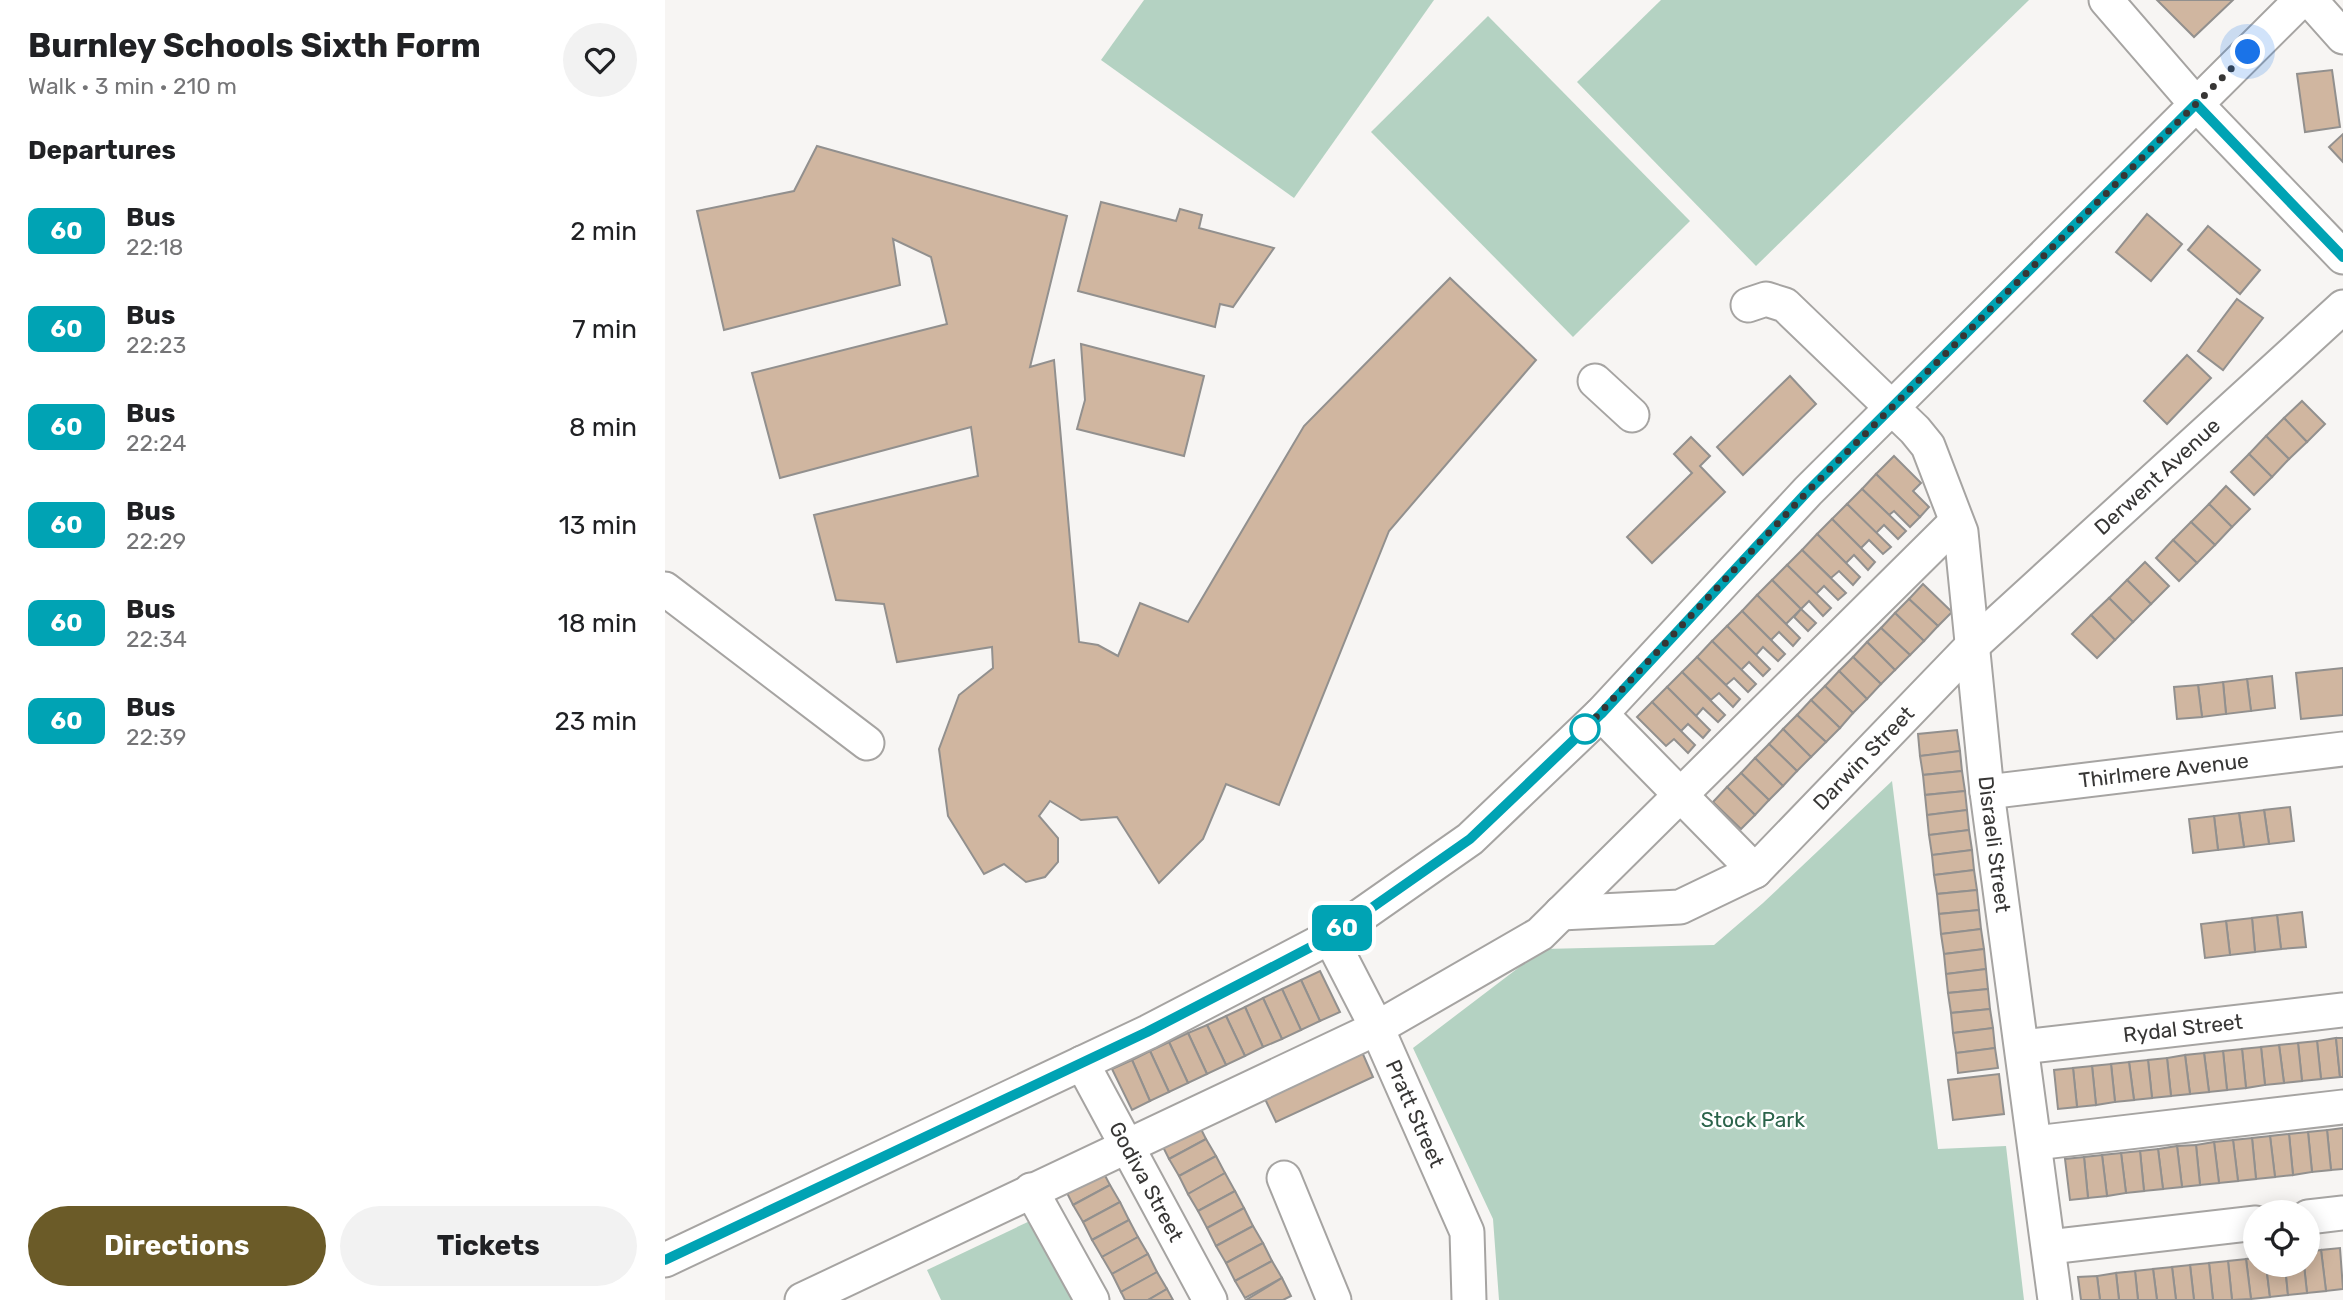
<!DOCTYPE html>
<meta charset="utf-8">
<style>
:root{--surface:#fff;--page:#f2f2f2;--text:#202124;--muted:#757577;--accent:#6b5b28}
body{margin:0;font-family:Rubik,sans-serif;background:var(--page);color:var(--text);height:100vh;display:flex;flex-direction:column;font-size:26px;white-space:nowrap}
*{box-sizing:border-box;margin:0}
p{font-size:23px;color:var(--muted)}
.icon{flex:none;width:38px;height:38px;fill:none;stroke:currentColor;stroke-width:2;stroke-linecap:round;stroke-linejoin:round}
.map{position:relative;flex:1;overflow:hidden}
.sheet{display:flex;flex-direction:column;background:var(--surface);width:665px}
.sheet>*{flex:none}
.badge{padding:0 14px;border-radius:10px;font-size:24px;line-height:46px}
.controls{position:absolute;left:1578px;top:1200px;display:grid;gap:14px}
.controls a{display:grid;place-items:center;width:77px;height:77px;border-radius:50%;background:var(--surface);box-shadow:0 4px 18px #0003;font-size:35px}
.you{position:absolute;width:35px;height:35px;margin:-18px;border:5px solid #fff;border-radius:50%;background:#1a73e8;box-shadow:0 0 0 10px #1a73e833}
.map>.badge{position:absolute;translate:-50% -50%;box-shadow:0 0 0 4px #fff}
h2{padding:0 28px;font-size:26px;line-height:63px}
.round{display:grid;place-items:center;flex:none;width:74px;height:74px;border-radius:37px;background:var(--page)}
.head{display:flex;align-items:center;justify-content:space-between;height:119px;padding:0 28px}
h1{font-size:33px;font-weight:700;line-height:52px}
.primary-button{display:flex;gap:14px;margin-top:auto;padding:14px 28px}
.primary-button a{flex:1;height:80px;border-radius:42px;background:var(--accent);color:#fff;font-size:28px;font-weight:700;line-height:80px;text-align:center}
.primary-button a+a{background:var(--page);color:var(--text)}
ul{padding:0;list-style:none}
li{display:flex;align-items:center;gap:21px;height:98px;padding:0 28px}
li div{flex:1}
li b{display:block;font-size:26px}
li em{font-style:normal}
li .badge{min-width:77px;font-weight:700;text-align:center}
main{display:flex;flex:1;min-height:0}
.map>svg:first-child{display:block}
</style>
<main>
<section class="sheet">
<div class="head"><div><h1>Burnley Schools Sixth Form</h1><p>Walk · 3 min · 210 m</p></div><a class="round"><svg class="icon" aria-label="heart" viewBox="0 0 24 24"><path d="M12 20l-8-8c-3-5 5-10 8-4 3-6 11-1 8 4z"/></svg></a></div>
<h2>Departures</h2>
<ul>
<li><span class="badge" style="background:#00a3b4;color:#fff">60</span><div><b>Bus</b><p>22:18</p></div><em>2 min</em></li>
<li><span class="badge" style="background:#00a3b4;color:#fff">60</span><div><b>Bus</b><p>22:23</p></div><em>7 min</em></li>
<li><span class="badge" style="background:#00a3b4;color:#fff">60</span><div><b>Bus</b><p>22:24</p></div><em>8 min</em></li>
<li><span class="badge" style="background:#00a3b4;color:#fff">60</span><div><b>Bus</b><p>22:29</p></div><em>13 min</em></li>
<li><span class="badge" style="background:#00a3b4;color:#fff">60</span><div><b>Bus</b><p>22:34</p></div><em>18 min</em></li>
<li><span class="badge" style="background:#00a3b4;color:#fff">60</span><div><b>Bus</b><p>22:39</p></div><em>23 min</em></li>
</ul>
<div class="primary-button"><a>Directions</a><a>Tickets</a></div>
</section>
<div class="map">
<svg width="1678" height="1300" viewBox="0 0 1678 1300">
<rect width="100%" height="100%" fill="#f7f5f3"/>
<!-- green -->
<g fill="#b4d2c2">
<polygon points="479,0 769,0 629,198 436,60"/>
<polygon points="996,0 1364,0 1091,266 912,82"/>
<polygon points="823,16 1025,221 908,337 706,132"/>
<polygon points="1227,781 1273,1149 1341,1146 1359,1300 834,1300 828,1219 748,1048 878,949 1049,945 1098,903"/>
<polygon points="367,1220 411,1300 276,1300 262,1270"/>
</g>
<!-- building -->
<g fill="#d0b6a0" stroke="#92908e" stroke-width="2">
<polygon points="1492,0 1568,0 1529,37"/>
<polygon points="1667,70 1675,127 1640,132 1632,74"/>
<polygon points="1678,134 1678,162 1664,147"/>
<polygon points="152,146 402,216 365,367 389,360 414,642 433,645 453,656 475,603 523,622 639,426 785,278 871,360 724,531 614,805 561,784 538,839 494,883 452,817 416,820 385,801 374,816 393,838 393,862 380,877 361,882 339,864 319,874 283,816 274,749 294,695 328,668 327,647 232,662 219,604 171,600 149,515 313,476 306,427 115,478 87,373 282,324 266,257 228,239 235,285 59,330 32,211 129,191"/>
<polygon points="436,202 511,221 515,209 537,215 534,228 609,248 568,307 555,304 550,327 413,291"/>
<polygon points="1482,214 1517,244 1486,281 1451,252"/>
<polygon points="1543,226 1595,270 1575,294 1523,250"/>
<polygon points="1572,299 1598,318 1558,370 1533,351"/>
<polygon points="416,344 539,376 519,456 412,429 420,400"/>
<polygon points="1522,355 1546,378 1502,424 1479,401"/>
<polygon points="1125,376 1151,404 1078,475 1052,447"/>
<polygon points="1637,401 1660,424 1642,442 1619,418"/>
<polygon points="1619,418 1642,442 1624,459 1601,436"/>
<polygon points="1601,436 1624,459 1607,477 1584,454"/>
<polygon points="1026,437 1045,456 1035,466 1060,492 987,563 962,537 1027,473 1009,454"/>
<polygon points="1584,454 1607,477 1589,495 1566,472"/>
<polygon points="1229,456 1256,483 1248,491 1264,507 1255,517 1211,474"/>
<polygon points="1211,474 1255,517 1245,527 1229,511 1224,515 1197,489"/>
<polygon points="1561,486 1585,509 1567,527 1544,504"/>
<polygon points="1197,489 1241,531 1233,539 1219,525 1211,533 1182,504"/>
<polygon points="1182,504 1226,547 1218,554 1204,540 1196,548 1167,519"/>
<polygon points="1544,504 1567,527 1550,545 1526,522"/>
<polygon points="1167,519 1210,562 1203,570 1189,555 1181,563 1152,534"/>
<polygon points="1526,522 1550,545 1532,563 1508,540"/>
<polygon points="1152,534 1195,577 1188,585 1174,571 1166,578 1137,550"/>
<polygon points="1508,540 1532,563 1514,581 1491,558"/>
<polygon points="1137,550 1181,593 1173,600 1159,586 1151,594 1122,565"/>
<polygon points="1480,562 1504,586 1486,604 1462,580"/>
<polygon points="1122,565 1166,608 1158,616 1144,601 1136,609 1107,580"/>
<polygon points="1107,580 1136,609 1121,624 1092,595"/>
<polygon points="1462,580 1486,604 1468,622 1444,598"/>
<polygon points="1258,584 1287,612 1273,626 1244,599"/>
<polygon points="1092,595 1135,638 1128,646 1114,632 1106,640 1077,611"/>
<polygon points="1444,598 1468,622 1450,640 1426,615"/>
<polygon points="1244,599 1273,626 1259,641 1230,613"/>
<polygon points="1136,609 1151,623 1143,631 1129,617"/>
<polygon points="1077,611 1120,654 1113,661 1098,647 1091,655 1062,626"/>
<polygon points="1230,613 1259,641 1245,655 1216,628"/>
<polygon points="1426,615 1450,640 1432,658 1407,634"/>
<polygon points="1062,626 1105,669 1098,676 1084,662 1076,670 1047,641"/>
<polygon points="1216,628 1245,655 1230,670 1202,642"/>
<polygon points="1047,641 1091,684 1083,692 1069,678 1061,685 1032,657"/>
<polygon points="1202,642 1230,670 1216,684 1188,657"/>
<polygon points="1032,657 1075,699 1068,707 1054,693 1046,700 1017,672"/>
<polygon points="1188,657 1216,684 1202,699 1174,671"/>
<polygon points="1678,668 1678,715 1636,719 1631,673"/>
<polygon points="1174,671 1202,699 1188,713 1160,686"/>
<polygon points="1017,672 1060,715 1053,722 1038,708 1031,716 1002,687"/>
<polygon points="1607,676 1610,708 1586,711 1582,679"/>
<polygon points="1582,679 1586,711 1561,714 1558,682"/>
<polygon points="1558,682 1561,714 1537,717 1533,685"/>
<polygon points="1533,685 1537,717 1512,719 1509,687"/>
<polygon points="1160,686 1188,713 1175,728 1146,700"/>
<polygon points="1002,687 1045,730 1038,738 1023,724 1016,731 987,702"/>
<polygon points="1146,700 1175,728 1161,742 1132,715"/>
<polygon points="987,702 1030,745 1023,753 1009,739 1001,746 972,717"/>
<polygon points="1132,715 1161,742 1146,757 1118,729"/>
<polygon points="1118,729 1146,757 1132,771 1104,744"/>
<polygon points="1292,730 1295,751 1255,756 1253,734"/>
<polygon points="1104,744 1132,771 1118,786 1090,758"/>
<polygon points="1295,751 1297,771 1258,775 1255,756"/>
<polygon points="1090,758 1118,786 1104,800 1076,773"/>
<polygon points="1297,771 1300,791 1260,795 1258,775"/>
<polygon points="1076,773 1104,800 1090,815 1062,787"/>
<polygon points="1062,787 1090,815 1076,829 1048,802"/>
<polygon points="1300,791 1302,810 1262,815 1260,795"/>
<polygon points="1625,807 1629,841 1604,844 1599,810"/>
<polygon points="1302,810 1304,830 1264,835 1262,815"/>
<polygon points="1599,810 1604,844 1579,847 1574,813"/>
<polygon points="1574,813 1579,847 1553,850 1549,816"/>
<polygon points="1549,816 1553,850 1528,853 1524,819"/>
<polygon points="1304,830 1307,850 1267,855 1264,835"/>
<polygon points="1307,850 1309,870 1269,875 1267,855"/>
<polygon points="1309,870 1312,890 1272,894 1269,875"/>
<polygon points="1312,890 1314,910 1274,914 1272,894"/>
<polygon points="1314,910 1316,929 1276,934 1274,914"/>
<polygon points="1637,912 1641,947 1616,949 1612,915"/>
<polygon points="1612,915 1616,949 1590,952 1587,918"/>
<polygon points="1587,918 1590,952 1565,955 1561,921"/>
<polygon points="1561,921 1565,955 1540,958 1536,924"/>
<polygon points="1316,929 1319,949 1279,954 1276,934"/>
<polygon points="1319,949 1321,969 1281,974 1279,954"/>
<polygon points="1321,969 1323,989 1283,993 1281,974"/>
<polygon points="655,971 675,1012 655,1021 636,980"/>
<polygon points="636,980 655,1021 636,1030 617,989"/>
<polygon points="617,989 636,1030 617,1039 598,998"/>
<polygon points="1323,989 1325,1009 1286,1013 1283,993"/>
<polygon points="598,998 617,1039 598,1047 580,1007"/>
<polygon points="580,1007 598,1047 580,1056 561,1016"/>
<polygon points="1325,1009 1328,1028 1288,1033 1286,1013"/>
<polygon points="561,1016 580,1056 561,1065 542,1025"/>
<polygon points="542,1025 561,1065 542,1074 523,1033"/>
<polygon points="1328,1028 1330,1048 1291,1053 1288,1033"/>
<polygon points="523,1033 542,1074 523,1083 504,1042"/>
<polygon points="1671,1038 1675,1077 1656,1079 1652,1041"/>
<polygon points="1671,1038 1678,1038 1678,1077 1675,1077"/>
<polygon points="1652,1041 1656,1079 1637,1081 1633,1043"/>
<polygon points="504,1042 523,1083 504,1092 485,1051"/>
<polygon points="1633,1043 1637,1081 1619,1083 1614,1045"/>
<polygon points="1614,1045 1619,1083 1600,1085 1596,1047"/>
<polygon points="1596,1047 1600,1085 1581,1088 1577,1049"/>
<polygon points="1330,1048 1333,1068 1293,1073 1291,1053"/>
<polygon points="1577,1049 1581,1088 1562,1090 1558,1051"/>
<polygon points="485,1051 504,1092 485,1101 467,1060"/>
<polygon points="1558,1051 1562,1090 1544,1092 1539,1053"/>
<polygon points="697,1052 708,1077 611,1122 599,1097"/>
<polygon points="1539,1053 1544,1092 1525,1094 1520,1055"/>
<polygon points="1520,1055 1525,1094 1506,1096 1502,1058"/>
<polygon points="1502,1058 1506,1096 1487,1098 1483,1060"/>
<polygon points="467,1060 485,1101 467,1110 447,1069"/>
<polygon points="1483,1060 1487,1098 1469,1100 1464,1062"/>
<polygon points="1464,1062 1469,1100 1450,1102 1446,1064"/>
<polygon points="1446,1064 1450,1102 1431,1105 1427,1066"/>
<polygon points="1427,1066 1431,1105 1412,1107 1408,1068"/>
<polygon points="1408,1068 1412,1107 1393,1109 1389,1070"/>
<polygon points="1334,1074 1339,1114 1288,1120 1283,1080"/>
<polygon points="532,1121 541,1139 504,1159 495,1141"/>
<polygon points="1678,1128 1678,1169 1666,1170 1662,1130"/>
<polygon points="1662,1130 1666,1170 1647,1172 1643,1132"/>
<polygon points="1643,1132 1647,1172 1628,1175 1624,1134"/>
<polygon points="1624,1134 1628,1175 1610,1177 1605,1136"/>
<polygon points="1605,1136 1610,1177 1591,1179 1587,1138"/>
<polygon points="1587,1138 1591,1179 1573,1181 1568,1140"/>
<polygon points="541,1139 551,1156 514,1176 504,1159"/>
<polygon points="1568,1140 1573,1181 1554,1183 1549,1142"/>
<polygon points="1549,1142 1554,1183 1535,1185 1531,1145"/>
<polygon points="1531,1145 1535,1185 1517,1187 1512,1146"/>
<polygon points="1512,1146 1517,1187 1498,1189 1493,1149"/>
<polygon points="1493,1149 1498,1189 1479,1191 1475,1151"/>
<polygon points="1475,1151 1479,1191 1461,1193 1456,1153"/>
<polygon points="1456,1153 1461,1193 1442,1196 1437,1155"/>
<polygon points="1437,1155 1442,1196 1423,1198 1419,1157"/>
<polygon points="551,1156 560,1173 523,1194 514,1176"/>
<polygon points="1419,1157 1423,1198 1405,1200 1400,1159"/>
<polygon points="435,1166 445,1185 408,1205 397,1183"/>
<polygon points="560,1173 570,1191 533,1211 523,1194"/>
<polygon points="445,1185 455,1202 418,1222 408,1205"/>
<polygon points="570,1191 579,1208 542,1228 533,1211"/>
<polygon points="455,1202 464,1220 427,1240 418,1222"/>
<polygon points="579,1208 588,1226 551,1246 542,1228"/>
<polygon points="464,1220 473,1237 437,1257 427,1240"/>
<polygon points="588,1226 598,1243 561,1263 551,1246"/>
<polygon points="473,1237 483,1254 447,1274 437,1257"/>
<polygon points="598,1243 607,1261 570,1281 561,1263"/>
<polygon points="1675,1248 1678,1289 1661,1291 1656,1250"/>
<polygon points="1656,1250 1661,1291 1642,1293 1639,1265 1643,1265 1643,1252"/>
<polygon points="483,1254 492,1272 456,1292 447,1274"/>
<polygon points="1591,1258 1591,1265 1601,1265 1605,1297 1586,1299 1581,1259"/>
<polygon points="1581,1259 1586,1299 1567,1300 1563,1261"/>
<polygon points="607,1261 617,1278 580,1298 570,1281"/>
<polygon points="1563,1261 1567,1300 1548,1300 1544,1263"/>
<polygon points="1544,1263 1548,1300 1529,1300 1525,1265"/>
<polygon points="1525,1265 1529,1300 1511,1300 1507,1267"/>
<polygon points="1601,1265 1620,1265 1623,1295 1605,1297"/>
<polygon points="1620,1265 1639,1265 1642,1293 1623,1295"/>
<polygon points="1507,1267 1511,1300 1492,1300 1488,1269"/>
<polygon points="1488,1269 1492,1300 1473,1300 1470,1271"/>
<polygon points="1470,1271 1473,1300 1454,1300 1451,1273"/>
<polygon points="492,1272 502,1289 483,1300 460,1300 456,1292"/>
<polygon points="1451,1273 1454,1300 1435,1300 1432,1276"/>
<polygon points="1432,1276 1435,1300 1416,1300 1413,1277"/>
<polygon points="617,1278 626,1296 618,1300 581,1300"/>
<polygon points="502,1289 508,1300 483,1300"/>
</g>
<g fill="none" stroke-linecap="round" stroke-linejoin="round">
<!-- minor casing -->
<g stroke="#a6a4a2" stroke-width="37">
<g id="minor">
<polyline points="1441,0 1531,104 1678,257"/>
<polyline points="1645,0 1678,37"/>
<path id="s1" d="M1083 305 1101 299 1120 305 1250 430 1263 446 1296 532 1322 792 1390 1300"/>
<polyline points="930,381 967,415"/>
<polyline points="0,589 202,743"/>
<polyline points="936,714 1090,871"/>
<path id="s2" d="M1322 792 1678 749"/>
<path id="s3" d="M896 913 1015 907 1090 871 1307 646 1678 307"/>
<path id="s4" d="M665 937 712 1028 802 1232 804 1300"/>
<path id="s5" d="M1358 1047 1678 1010"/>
<path id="s6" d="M417 1063 545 1300"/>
<polyline points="1370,1143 1678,1107"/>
<polyline points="619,1178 669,1300"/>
<polyline points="366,1190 427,1300"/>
<polyline points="1643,1217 1678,1213"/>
<polyline points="1384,1247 1591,1223"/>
<polyline points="0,1260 483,1032 665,937 805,839 936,714 1143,491 1636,0"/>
<polyline points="137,1300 712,1028 875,934 1290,523"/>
</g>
</g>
<!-- minor -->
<use href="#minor" stroke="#fff" stroke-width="33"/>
</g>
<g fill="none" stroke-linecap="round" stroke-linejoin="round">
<!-- line casing -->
<g stroke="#fff" stroke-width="16">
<polyline id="line" points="0,1260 482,1032 596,973 665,937 805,839 936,714 1143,491 1531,104 1678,257"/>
</g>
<!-- line -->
<use href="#line" stroke="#00a3b4" stroke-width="10"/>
<!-- walk -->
<polyline stroke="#373635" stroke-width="7" stroke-dasharray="0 12.6" points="920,729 917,732 1143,491 1583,52"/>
</g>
<!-- markers -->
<circle fill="#fff" stroke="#00a3b4" stroke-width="3.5" cx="920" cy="729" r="14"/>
<g text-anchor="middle" stroke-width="5" stroke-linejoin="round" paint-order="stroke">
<!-- street labels -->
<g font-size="21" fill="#373635" stroke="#fff">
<text dy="7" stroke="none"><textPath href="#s3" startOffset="766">Derwent Avenue</textPath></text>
<text dy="7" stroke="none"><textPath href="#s3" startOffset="359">Darwin Street</textPath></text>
<text dy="7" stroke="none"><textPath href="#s2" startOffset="178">Thirlmere Avenue</textPath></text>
<text dy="7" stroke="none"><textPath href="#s1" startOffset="646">Disraeli Street</textPath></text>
<text dy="7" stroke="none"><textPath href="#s5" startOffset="161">Rydal Street</textPath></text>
<text dy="7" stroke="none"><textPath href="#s4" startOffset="196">Pratt Street</textPath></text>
<text dy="7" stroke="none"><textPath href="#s6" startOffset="135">Godiva Street</textPath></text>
</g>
<!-- park labels -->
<g font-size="21" fill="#2b634a" stroke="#fff">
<text x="1088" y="1127">Stock Park</text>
</g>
</g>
</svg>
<div class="controls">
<a><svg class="icon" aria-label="locate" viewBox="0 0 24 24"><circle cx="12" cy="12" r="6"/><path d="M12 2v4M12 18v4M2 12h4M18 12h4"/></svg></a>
</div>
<div class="you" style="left:1583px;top:52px"></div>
<b class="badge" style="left:677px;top:928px;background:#00a3b4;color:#fff">60</b>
</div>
</main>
